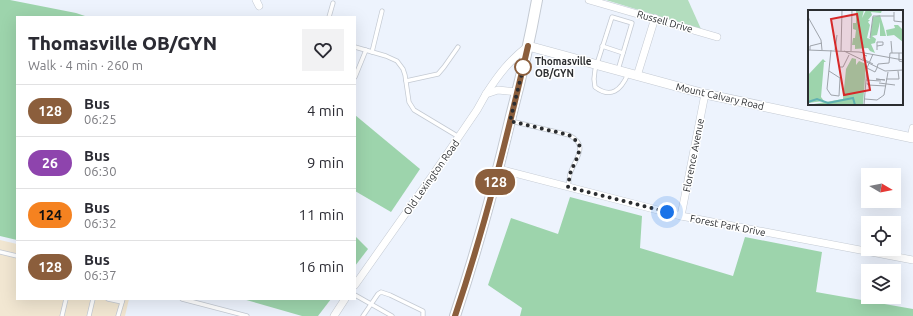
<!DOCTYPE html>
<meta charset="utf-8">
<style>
:root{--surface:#fff;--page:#f2f2f3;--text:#2b2b33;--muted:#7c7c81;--line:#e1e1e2}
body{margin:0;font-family:Ubuntu,sans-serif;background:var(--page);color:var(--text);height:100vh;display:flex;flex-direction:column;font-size:15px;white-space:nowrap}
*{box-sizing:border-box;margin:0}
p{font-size:13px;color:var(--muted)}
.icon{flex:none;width:22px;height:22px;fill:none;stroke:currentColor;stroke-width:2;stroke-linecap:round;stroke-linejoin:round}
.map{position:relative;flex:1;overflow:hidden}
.details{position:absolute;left:16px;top:16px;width:340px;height:284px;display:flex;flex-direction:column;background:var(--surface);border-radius:0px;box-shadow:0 4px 16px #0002}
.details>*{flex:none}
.badge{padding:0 8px;border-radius:13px;font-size:14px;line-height:26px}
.needle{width:26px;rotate:100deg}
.buttons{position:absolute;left:861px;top:168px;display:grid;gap:8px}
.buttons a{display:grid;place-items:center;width:40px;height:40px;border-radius:0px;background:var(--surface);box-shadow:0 4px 16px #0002;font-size:20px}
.you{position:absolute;width:20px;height:20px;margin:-10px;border:3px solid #fff;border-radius:50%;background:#1a73e8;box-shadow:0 0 0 6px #1a73e833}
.map>.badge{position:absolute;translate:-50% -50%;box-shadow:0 0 0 2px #fff}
.round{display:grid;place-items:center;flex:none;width:42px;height:42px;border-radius:0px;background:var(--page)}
.summary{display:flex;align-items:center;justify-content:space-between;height:68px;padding:0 12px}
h1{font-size:19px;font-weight:800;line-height:30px}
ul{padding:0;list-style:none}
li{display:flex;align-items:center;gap:12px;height:52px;padding:0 12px;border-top:1px solid var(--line)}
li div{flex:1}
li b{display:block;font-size:15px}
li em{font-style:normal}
li .badge{min-width:44px;font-weight:700;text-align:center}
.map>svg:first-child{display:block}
</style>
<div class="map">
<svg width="913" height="316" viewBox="0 0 913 316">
<rect width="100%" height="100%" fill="#edf3fd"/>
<!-- medical -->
<polygon fill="#f2e7d2" points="0,240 17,244 17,299 129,299 125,316 0,316"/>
<!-- green -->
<polygon fill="#b3ddbe" points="606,0 688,0 701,29"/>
<!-- forest -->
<g fill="#9dd4ac">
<polygon points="0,0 10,0 76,13 88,17 17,17 17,240 0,236"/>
<polygon points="355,115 420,169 391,212 355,191"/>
<polygon points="570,197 642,216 640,248 733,276 745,237 822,252 816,292 913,309 913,316 520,316 522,308 488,285 511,218 558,234"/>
<polygon points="355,236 368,249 355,266"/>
<polygon points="243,299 331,299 318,316 302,316"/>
</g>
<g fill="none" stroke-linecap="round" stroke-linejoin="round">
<!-- service casing -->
<g stroke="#c4cad3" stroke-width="5">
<g id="service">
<polyline points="329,17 333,3"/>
<polyline points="602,46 623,53"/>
<polyline points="355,47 386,56 397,61 403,69 405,75 409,102 414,110 459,137"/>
<polyline points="372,52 382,11"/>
<path d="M618 70 632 23 612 17 595 70 594 79 595 87C611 99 621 90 628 74"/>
<polyline points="355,77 366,50"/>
<polyline points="406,81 438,74 444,67 458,47"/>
<path d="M511 121 569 135C590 146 575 158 570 174 569 178 569 183 568 187"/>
<polyline points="0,252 17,256"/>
<polyline points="355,295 392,316"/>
<polyline points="108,299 122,302"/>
<polyline points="182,299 247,316"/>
<polyline points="62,316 66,299"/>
<polyline points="89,316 93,299"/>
<polyline points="118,316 123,299"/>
<polyline points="363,316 378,294 381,292 390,295 423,311 423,316"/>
</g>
</g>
<!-- minor casing -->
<g stroke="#c4cad3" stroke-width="8">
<g id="minor">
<polyline points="256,0 259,6"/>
<polyline points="589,0 717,37"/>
<polyline points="637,76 655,18"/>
<path d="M486 94C499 74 509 61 528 46"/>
<polyline points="911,138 913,128"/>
<polyline points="499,169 681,216 913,260"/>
<polyline points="681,216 705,94"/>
<polyline points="355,285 432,176 477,110 486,94 498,90 517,92"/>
<polyline points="334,316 345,299"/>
</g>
</g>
<!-- tertiary casing -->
<g stroke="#c4cad3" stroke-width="10">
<polyline id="tertiary" points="528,46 705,94 913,138"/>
</g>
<!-- secondary casing -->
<g stroke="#c4cad3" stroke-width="12">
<path id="secondary" d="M455 316C477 250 495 184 511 116 521 78 530 39 537 0"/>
</g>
<!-- service -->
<use href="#service" stroke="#fff" stroke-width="3.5"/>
<!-- minor -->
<use href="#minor" stroke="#fff" stroke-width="7"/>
<!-- tertiary -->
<use href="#tertiary" stroke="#fff" stroke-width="9"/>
<!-- secondary -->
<use href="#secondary" stroke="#fff" stroke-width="10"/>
</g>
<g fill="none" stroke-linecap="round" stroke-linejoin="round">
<!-- line casing -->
<g stroke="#fff" stroke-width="9">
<path id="line" d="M455 316C485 227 507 137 528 46"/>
</g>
<!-- line -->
<use href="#line" stroke="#8b5e3c" stroke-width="6"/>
<!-- walk -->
<path stroke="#2b2d30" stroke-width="4" stroke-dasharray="0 7.2" d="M523 67 525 61 510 121 569 135 579 143C581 155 574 162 570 174 569 178 569 183 568 187L667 212"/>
</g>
<!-- markers -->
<circle fill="#fff" stroke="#8b5e3c" stroke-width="2" cx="523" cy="67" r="8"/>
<g text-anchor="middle" stroke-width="3" stroke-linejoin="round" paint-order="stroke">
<!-- street labels -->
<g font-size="10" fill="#2b2d30" stroke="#fff">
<text transform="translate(665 21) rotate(16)" y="4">Russell Drive</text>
<text transform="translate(720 96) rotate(13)" y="4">Mount Calvary Road</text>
<text transform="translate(693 155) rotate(-79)" y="4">Florence Avenue</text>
<text transform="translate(431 177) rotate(-55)" y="4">Old Lexington Road</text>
<text transform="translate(728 225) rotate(11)" y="4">Forest Park Drive</text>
</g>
<!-- stop labels -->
<g font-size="10" font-weight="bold" fill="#2b2d30" stroke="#fff" text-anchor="start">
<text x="535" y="65">Thomasville<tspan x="535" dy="12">OB/GYN</tspan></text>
</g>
</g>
<!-- overview -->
<g transform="translate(808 10)">
<rect width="95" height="95" fill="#edf3fd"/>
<path d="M48 0H56L54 8 58 0H74L73 3 63 2 64 5 60 10H62L60 12 62 15 59 28 62 29 65 7 72 5 76 18 78 26H72V12L69 25 64 26 68 29 67 33 63 34 67 43 62 41 60 38 47 39V35H44L45 28H47L48 20 45 19V13H48ZM86 15H90L95 20V32L86 25 79 26 78 20 87 18ZM44 48 48 49V55L51 51 58 54 55 95H0L35 89 38 59ZM15 49 18 52H16L13 87 16 91 0 93V65Z" fill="#9dd4ac"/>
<path fill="none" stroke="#60b1b1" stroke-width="2" d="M0 92 9 89 20 93 45 88 47 95"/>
<path fill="none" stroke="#9fa4ab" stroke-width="1" d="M86 2V11L95 12M0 7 13 30 14 40M62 28 65 6H86M83 31 84 43M0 40 51 42 95 50M2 40V36L14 33M23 40 19 79 23 85 31 86M27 40 29 25M69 40V32H75V35L69 36M33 41 34 0M36 41 77 61 95 60M43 41 44 0M91 43V51L95 52M59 46 56 45 55 49 65 54M31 57H35L41 45M59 58 67 62 69 58M69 58 70 54 81 53 82 43H95M21 61 32 68 31 86M78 69H91L90 61M58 70 73 71M77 70 68 69 77 70M59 73 60 75 78 76M71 73 87 75M57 89 69 90 76 85 80 62M56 95 59 58 65 44"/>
<path fill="#d62828" fill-opacity="0.15" stroke="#d62828" stroke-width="2" d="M49 4 62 80 36 85 23 9Z"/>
<rect width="95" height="95" fill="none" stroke="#2b2d30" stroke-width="2"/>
</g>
</svg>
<div class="buttons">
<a><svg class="needle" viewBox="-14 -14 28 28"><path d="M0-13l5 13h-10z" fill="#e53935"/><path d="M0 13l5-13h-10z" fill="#7c7c81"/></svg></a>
<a><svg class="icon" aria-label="locate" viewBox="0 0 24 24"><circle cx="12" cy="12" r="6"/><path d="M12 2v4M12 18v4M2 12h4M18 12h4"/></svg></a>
<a><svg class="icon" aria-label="layers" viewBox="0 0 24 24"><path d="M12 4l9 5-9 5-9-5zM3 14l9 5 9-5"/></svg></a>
</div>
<div class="you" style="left:667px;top:212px"></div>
<b class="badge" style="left:495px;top:182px;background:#8b5e3c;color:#fff">128</b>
<section class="details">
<div class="summary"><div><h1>Thomasville OB/GYN</h1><p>Walk · 4 min · 260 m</p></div><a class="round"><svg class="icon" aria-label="heart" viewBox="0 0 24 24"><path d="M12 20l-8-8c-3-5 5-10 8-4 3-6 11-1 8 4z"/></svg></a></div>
<ul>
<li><span class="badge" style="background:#8b5e3c;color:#fff">128</span><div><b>Bus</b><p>06:25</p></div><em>4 min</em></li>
<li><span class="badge" style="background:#8e44ad;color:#fff">26</span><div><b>Bus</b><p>06:30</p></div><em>9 min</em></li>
<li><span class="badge" style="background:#f58220;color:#111">124</span><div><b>Bus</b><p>06:32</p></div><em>11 min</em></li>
<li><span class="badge" style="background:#8b5e3c;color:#fff">128</span><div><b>Bus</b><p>06:37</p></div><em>16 min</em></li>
</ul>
</section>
</div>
